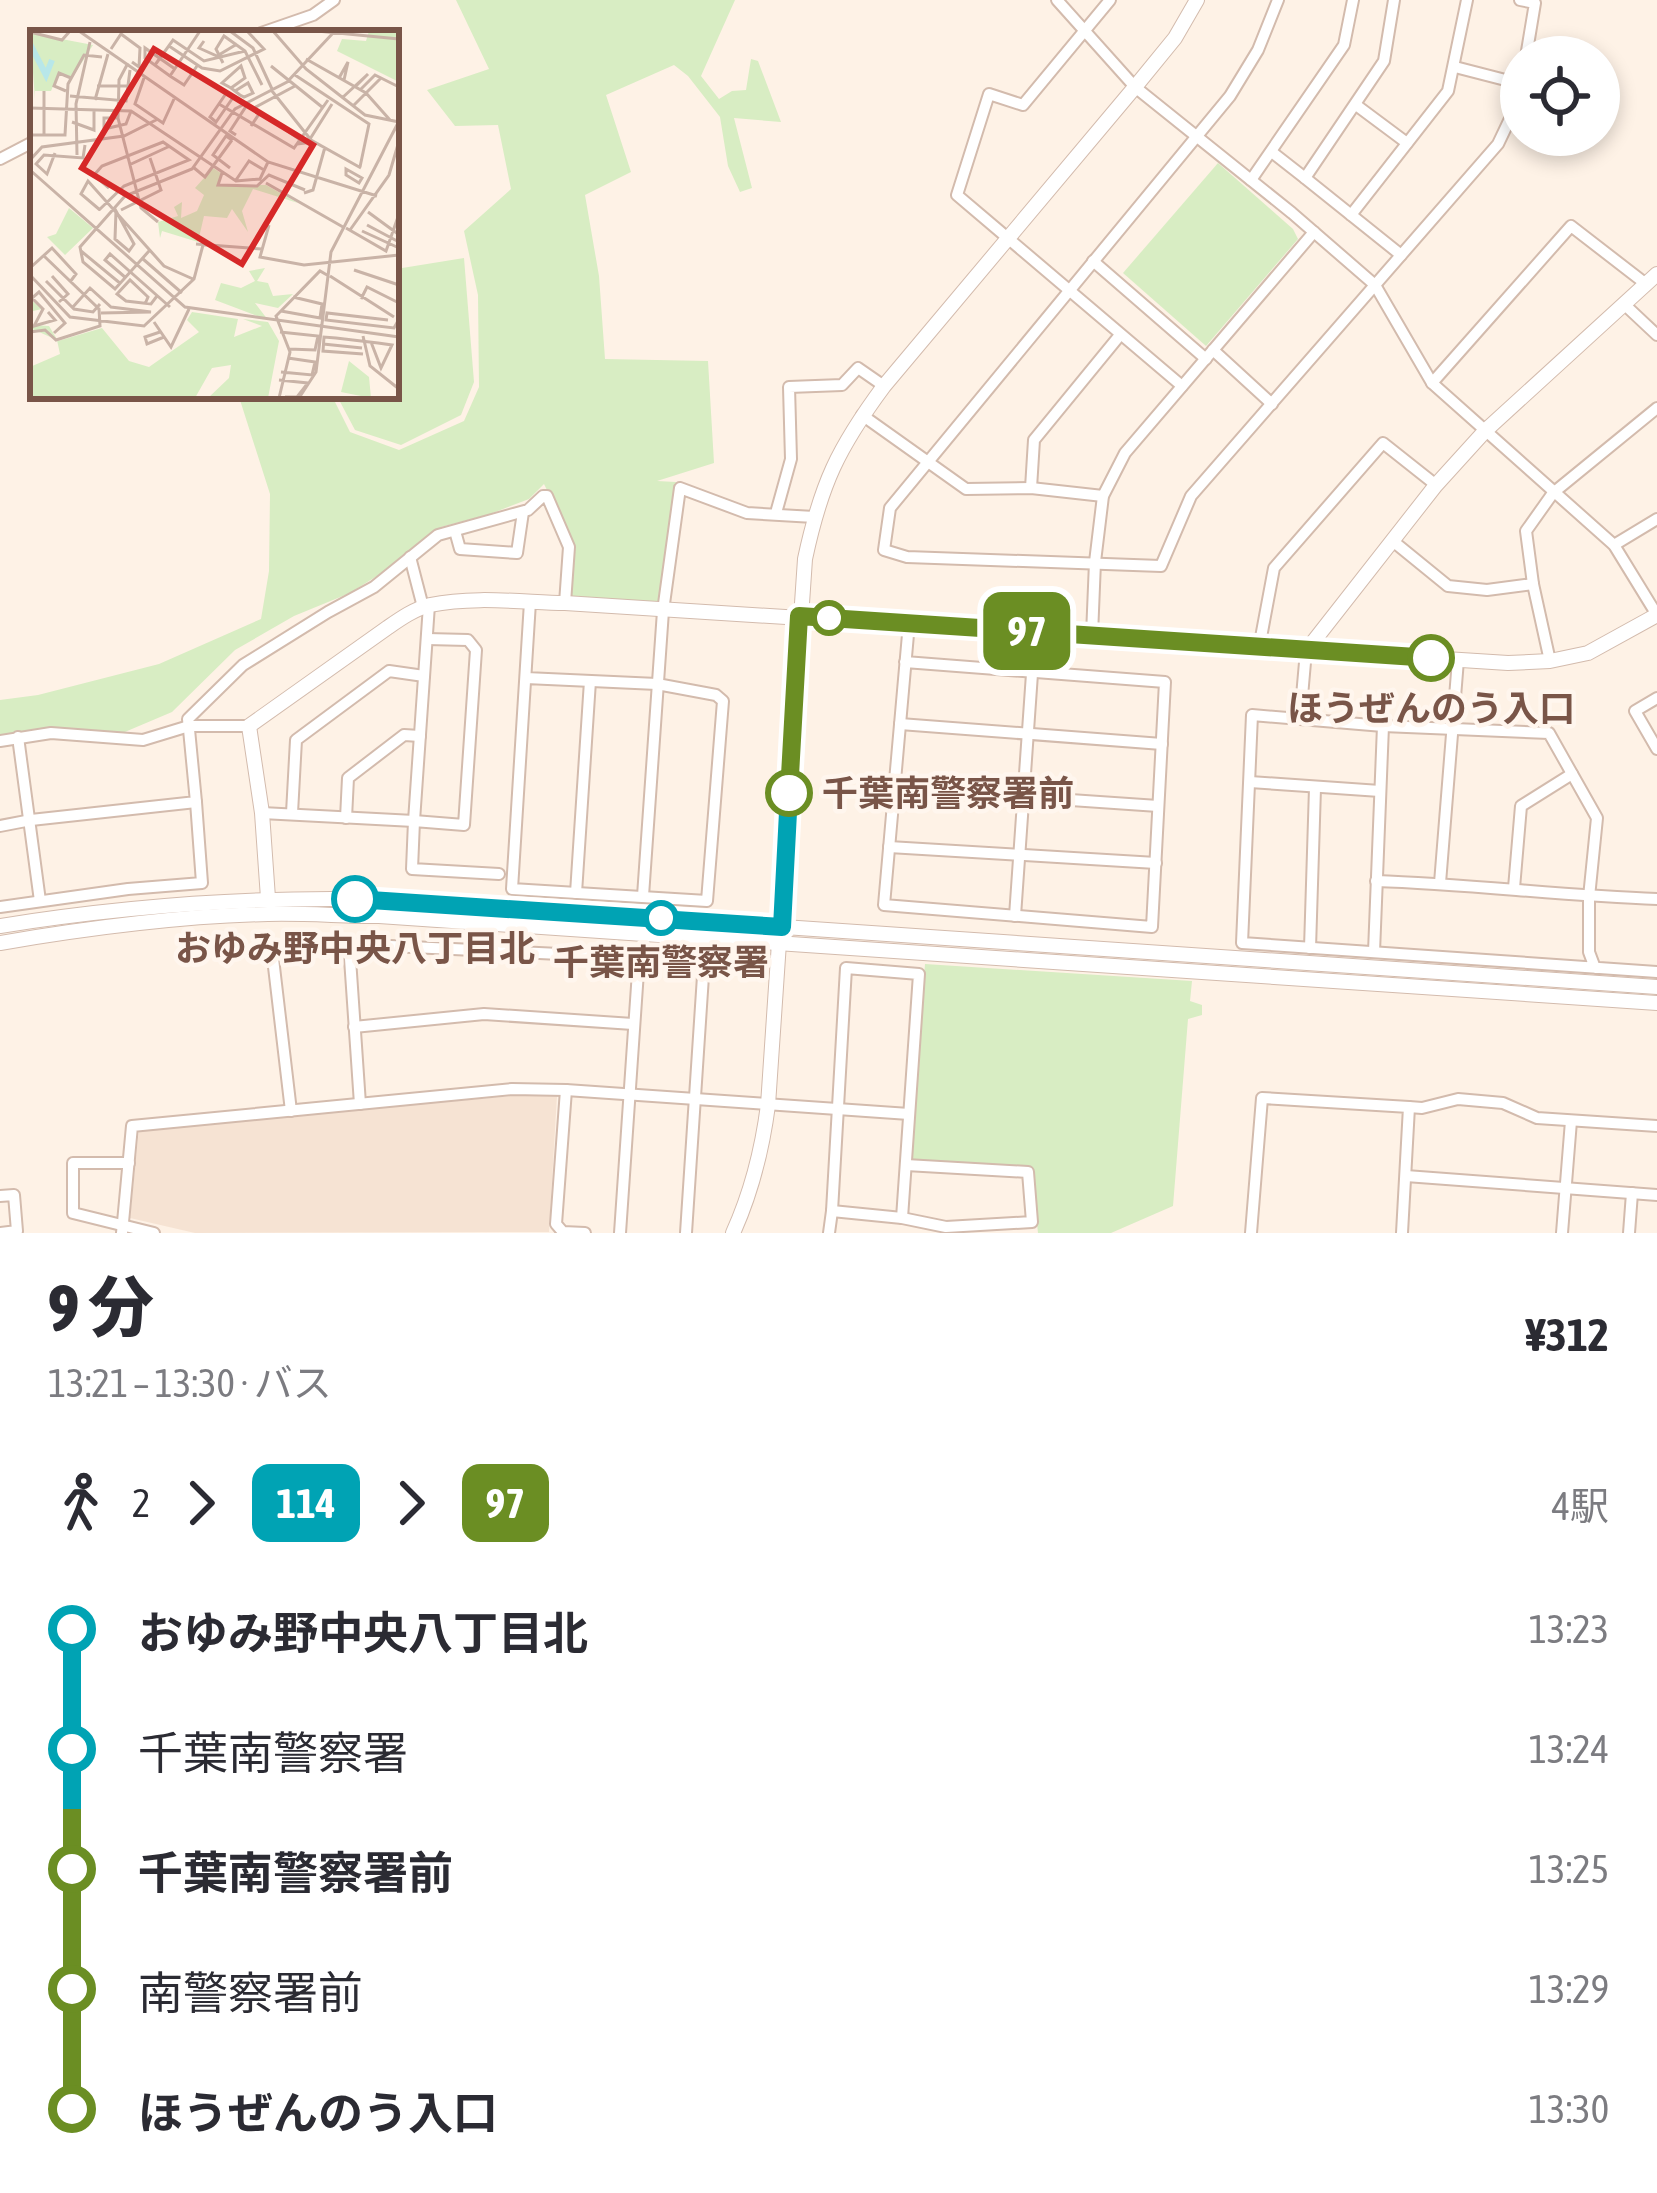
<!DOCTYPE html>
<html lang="ja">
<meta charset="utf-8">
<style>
:root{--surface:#fff;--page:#f2f2f3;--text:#2b2b33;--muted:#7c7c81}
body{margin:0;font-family:"Asap Condensed","Noto Sans JP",sans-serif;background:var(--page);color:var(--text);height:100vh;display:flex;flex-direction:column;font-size:45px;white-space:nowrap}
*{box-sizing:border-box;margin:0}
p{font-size:39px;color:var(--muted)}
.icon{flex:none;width:66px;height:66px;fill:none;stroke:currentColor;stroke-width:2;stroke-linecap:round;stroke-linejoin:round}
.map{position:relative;height:1233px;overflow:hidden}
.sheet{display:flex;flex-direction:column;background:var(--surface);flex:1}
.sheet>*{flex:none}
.badge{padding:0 24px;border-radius:18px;font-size:42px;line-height:78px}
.buttons{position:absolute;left:1500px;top:36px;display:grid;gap:24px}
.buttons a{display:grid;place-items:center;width:120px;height:120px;border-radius:50%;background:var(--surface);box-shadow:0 6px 18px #0003;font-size:60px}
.map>.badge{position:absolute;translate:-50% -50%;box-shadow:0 0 0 6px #fff}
.legs{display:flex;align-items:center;gap:18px;height:132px;padding:0 48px;font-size:39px}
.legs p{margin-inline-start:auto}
.overview{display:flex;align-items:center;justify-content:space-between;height:204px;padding:0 48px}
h1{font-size:66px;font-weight:800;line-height:90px}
ul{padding:0 48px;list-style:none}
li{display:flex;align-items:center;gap:42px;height:120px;font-size:45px}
li i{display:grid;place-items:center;width:18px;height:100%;margin:0 15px;background:currentColor}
li i::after{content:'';width:30px;height:30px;margin:-15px;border:9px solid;border-radius:50%;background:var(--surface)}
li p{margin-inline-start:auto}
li:first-child i{background:linear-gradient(#0000 50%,currentColor 0)}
li:last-child i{background:linear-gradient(currentColor 50%,#0000 0)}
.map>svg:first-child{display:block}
</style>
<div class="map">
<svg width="1657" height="1233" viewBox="0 0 1657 1233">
<rect width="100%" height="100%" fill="#fef2e6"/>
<!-- residential -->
<polygon fill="#f6e3d3" points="523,1095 557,1096 549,1232 195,1233 130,1218 139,1129"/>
<!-- green -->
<g fill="#d8edc3">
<polygon points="456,0 735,0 701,76 719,99 732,91 746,90 751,59 758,61 781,122 734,118 752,188 740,192 728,166 720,117 688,76 674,65 606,95 631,172 585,195 599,276 605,359 708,361 714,463 657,481 676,482 659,602 569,596 573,543 544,484 529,499 490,514 441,527 380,574 350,593 294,616 235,650 172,712 113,737 57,729 0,739 0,700 38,695 159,664 261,619 269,571 270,494 240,400 236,396 332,396 350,432 399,450 464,421 479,387 478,295 464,231 511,189 498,125 455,126 427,90 489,69"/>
<polygon points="1218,163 1293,229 1298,239 1206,346 1123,273"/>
<polygon points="464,258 474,382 461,415 401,445 355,430 337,396 396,396 396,269"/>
<polygon points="925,964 1192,981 1190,1001 1202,1005 1202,1015 1188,1019 1173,1206 1111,1233 1038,1233 1031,1167 911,1160"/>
</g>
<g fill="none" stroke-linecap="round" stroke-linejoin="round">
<!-- minor casing -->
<g stroke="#d3bbad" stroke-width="14">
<g id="minor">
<polyline points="1057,0 1135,87 1292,213 1375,285 1432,383 1614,545 1657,615"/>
<polyline points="1110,0 1023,105 989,94 957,195 1182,386"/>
<polyline points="1278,0 1258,50 1230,96 890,508 884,550 907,557 1161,566 1191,496 1498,144 1518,102 1521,85"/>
<polyline points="1520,0 1535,3 1526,57"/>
<polyline points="261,33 313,15 334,0"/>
<polyline points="1455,67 1521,84"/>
<polyline points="1356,105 1407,143"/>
<polyline points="1273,153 1305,178 1384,61 1394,0"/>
<polyline points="0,159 33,142"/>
<polyline points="1305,178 1401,255"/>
<polyline points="1251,180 1344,45 1353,0"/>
<polyline points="1351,215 1448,91 1467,0"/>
<polyline points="1093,261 1206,359"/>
<polyline points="1625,305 1657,335"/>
<polyline points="1213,350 1272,404"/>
<polyline points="1432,383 1571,226 1646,284"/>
<polyline points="862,415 966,489 1031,488 1103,496"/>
<polyline points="1031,488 1034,440 1120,335"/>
<polyline points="776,513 791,459 789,387 842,385 858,368 884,386"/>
<polyline points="455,531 460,549 517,553 523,512"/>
<polyline points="1394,542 1448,586 1487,590 1533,584"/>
<polyline points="1614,545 1657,519"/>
<polyline points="410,557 423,607"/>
<polyline points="1092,635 1095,562 1103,496 1125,453 1314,232"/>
<polyline points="427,639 468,640 476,650 464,825 414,821 412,869 499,874"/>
<polyline points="1259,648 1274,568 1383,443 1436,485"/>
<polyline points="1550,661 1533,584 1526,531 1553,493 1657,408"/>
<path d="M905 662 1165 682 1152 927 884 905C892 811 901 717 909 623"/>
<polyline points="526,678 657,684 716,695 723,701 707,901 512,889 530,602"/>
<polyline points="1657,698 1635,711 1657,749"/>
<polyline points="1300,719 1306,651"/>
<polyline points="900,724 1162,744"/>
<polyline points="18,737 40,901"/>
<polyline points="0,741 51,733 143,740 189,726 249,726"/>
<polyline points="1250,782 1380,791"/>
<polyline points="894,788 1158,806"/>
<polyline points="262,813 414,821 429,605"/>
<polyline points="292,813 296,740 389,671 424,676"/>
<polyline points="346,818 348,778 404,735 420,736"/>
<polyline points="0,826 31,820 196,802 188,719 243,665 328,612 374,587 438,535 528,510 543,496 547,496 569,547 565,603"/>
<polyline points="889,847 1156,863"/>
<path d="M1376 881C1470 884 1563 896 1657 899"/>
<polyline points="1440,883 1458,660"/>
<polyline points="1514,888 1521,806 1572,774"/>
<polyline points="576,893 590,681"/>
<polyline points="643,896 663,611 680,488 747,513 814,517"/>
<polyline points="0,907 128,889 202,883 196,802"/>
<polyline points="1015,916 1035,631"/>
<polyline points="349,944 360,1104"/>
<polyline points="1310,948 1315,788"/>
<polyline points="1374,952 1383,726"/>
<path d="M1595 968 1589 952V897L1597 818 1549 733 1383 726 1252 715 1242 943C1380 953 1519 962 1657 972"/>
<polyline points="354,1027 484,1014 633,1024"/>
<polyline points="566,1090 556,1224 563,1232 585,1233"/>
<polyline points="1409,1107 1422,1108 1458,1099 1503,1103 1537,1118 1657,1126"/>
<polyline points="291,1111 272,950 349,944 704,961 686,1233"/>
<polyline points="129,1163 73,1163 73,1213 154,1233"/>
<polyline points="1406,1176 1657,1195"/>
<polyline points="0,1196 14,1195 17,1231 0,1233"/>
<polyline points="832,1211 846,968 919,974 902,1218"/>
<polyline points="122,1233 132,1126 512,1089 566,1090 909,1114"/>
<polyline points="620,1233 639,957"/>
<polyline points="829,1233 832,1211 902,1218 946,1227 1032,1222 1028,1172 906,1165"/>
<polyline points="1251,1233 1262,1098 1409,1107 1402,1233"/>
<polyline points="1562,1233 1571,1121"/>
<polyline points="1629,1233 1632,1193"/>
</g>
</g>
<!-- tertiary casing -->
<g stroke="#d3bbad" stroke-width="16">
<g id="tertiary">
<polyline points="1306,651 1436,485 1485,431 1657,274"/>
<path d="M268 898 262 813 249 726 387 628C400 619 414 609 430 605 473 596 521 602 565 603L1508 663 1550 661 1588 653 1657 615"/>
<path d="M0 926C131 905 260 896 392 900L1657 987"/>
<path d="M0 943C88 928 178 916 268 914 305 913 342 916 379 916L1657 1003"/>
<path d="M733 1233C752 1191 762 1151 768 1105L805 559C821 484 838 448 884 386L1135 87 1175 38 1197 0"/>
</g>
</g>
<!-- minor -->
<use href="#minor" stroke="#fff" stroke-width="10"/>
<!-- tertiary -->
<use href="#tertiary" stroke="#fff" stroke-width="14"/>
</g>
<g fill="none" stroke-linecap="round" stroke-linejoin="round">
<!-- line-1 casing -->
<g stroke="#fff" stroke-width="27">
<polyline id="line-1" points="355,899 782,927 789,793"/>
</g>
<!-- line-2 casing -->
<g stroke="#fff" stroke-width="27">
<polyline id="line-2" points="789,793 799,616 1431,658"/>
</g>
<!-- line-1 -->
<use href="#line-1" stroke="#00a3b4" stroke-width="18"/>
<!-- line-2 -->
<use href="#line-2" stroke="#6b8e23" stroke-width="18"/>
</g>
<!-- markers -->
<g fill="#fff" stroke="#6b8e23" stroke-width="6">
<circle cx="829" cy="618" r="15"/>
<circle cx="1431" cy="658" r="21"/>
<circle cx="789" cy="793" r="21"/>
</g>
<g fill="#fff" stroke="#00a3b4" stroke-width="6">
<circle cx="355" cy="899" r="21"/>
<circle cx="661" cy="918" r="15"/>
</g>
<g text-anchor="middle" stroke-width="9" stroke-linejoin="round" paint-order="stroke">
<!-- stop labels -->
<g font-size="36" font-weight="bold" fill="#795548" stroke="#fff6ee">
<text x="1431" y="721">ほうぜんのう入口</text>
<text x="822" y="806" text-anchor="start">千葉南警察署前</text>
<text x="355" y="961">おゆみ野中央八丁目北</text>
<text x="661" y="975">千葉南警察署</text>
</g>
</g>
<!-- overview -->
<g transform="translate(30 30)">
<rect width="369" height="369" fill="#fef2e6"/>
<path d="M339 1H369V52L307 21 312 9 336 11ZM0 3 63 15 42 48 29 42 21 61H5V69ZM183 138 191 143 188 155H236L268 173 223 159 212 181 218 202 202 179 197 188 174 186 168 212 132 201 130 208 128 192 148 186 144 177 152 172 151 188 167 181 174 165 165 158ZM39 178 63 198 35 225 17 207 26 204ZM235 238 227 251 238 253 243 266 263 264 248 278 225 273 238 290 185 270 191 253 211 258 225 251 219 241ZM0 269 12 279 3 281 1 295 19 296 28 311 72 298 99 331 119 337 169 302 157 290 162 282 208 289 204 307 232 296 213 289 238 292 249 311 238 368H178L199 348 201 335 182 338 165 368H0V337L30 324 27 310 0 298ZM319 331 339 347 341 368 311 362Z" fill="#d8edc3"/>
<path fill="none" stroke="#b8e7e9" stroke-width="6" d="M0 14 16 45 22 30"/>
<path fill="none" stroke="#c9b3a7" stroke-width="3" d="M49 1 238 132 347 166M200 1 223 18 242 59M243 1 276 39 335 85 369 92M287 1 369 9M0 2 32 10 40 1M174 11 169 18 187 26 207 14M139 16 172 38 190 41 234 19 217 1M81 19 91 4 110 18 109 37 102 32M276 29 336 63 360 90M98 33 89 50 88 88 111 178 128 192M193 33 186 19 194 6 215 21 232 55M125 35 143 10 174 31 215 21M167 36 154 55 140 46 170 1M241 36 292 77M265 45 339 94 330 137M140 46 115 28V18L145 39M114 48 105 74 133 93 144 69M309 48 318 32 314 50M67 56H100L109 43M201 58 215 48 211 36 192 53 201 58 210 65 214 67 223 63 218 53 205 61M330 60 345 45 369 57M36 61 24 56 29 43 41 48M242 61 281 110 331 138M195 65 180 87 186 92 202 69M40 66 96 71 100 40M312 68 338 44 325 57M65 70 78 24M189 74 264 118 298 70M323 76 351 48M0 78 101 81 206 151 230 149 238 132M224 78 265 56M227 80 275 113 267 114M88 88H74V99L96 94 101 81M42 92 64 100V79M0 105H35L38 54 54 25 72 27M14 105V61M206 105 200 101 217 75 229 84 221 96M280 109 302 74M47 125 46 74 60 12M0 130 12 117 94 106 128 89M5 133 17 144 25 123M6 134 14 125 53 128 55 115M99 135 140 116M163 137 175 147 202 110M200 138 183 125 196 106 202 110M316 139 332 148 329 153 316 145ZM0 140 155 277 369 307M192 143 188 155 227 156 239 145 275 160M206 150 219 131 234 140M236 153 313 197M274 163 283 160 295 117M69 180 94 156 159 130 133 112 72 136 64 145 79 158M70 180 51 164 58 151 134 236 163 249M91 180 131 160 120 128M86 181 104 214 99 221 85 209ZM338 182 368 204M239 195 230 227 274 235 369 225M337 195 369 212M316 198 356 221 369 184M320 200 359 145 369 111M332 201 369 218M166 214 232 219M51 221 91 254M119 221 85 259 53 232 50 217 95 166 162 139 205 79 257 52 304 2M113 229 152 263M0 238 22 218 46 244 40 252M324 240 369 255M0 245 40 287 114 296 164 249 173 215M22 246 38 264 29 272M300 246 364 287M96 248 75 230 80 224 140 277M16 251 44 279 63 282 70 274M331 269 337 257 369 273M115 274 118 267 100 250 87 264 96 271 121 274 127 266M42 278 60 258 81 277 121 282 71 283M251 281 290 288 292 274 263 267M18 282 25 290 4 296 13 279 2 268 9 262 35 293 24 303M358 290 297 283 296 290 364 298 369 289M124 292 141 317 159 279M0 302 15 300 26 310 70 296 69 279 14 226M130 302 115 307 117 314 134 307M250 302 288 306 285 320 259 319M333 306 340 336 369 359M293 314 332 318M333 324 293 321 294 307 306 308 348 313 362 315 351 338 341 312M251 342 282 345 285 332 258 328M249 350 278 353 267 367H255M249 368 260 322 246 286 290 241 297 245M269 368 286 342 301 222 368 93"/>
<path fill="#d62828" fill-opacity="0.15" stroke="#d62828" stroke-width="6" d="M124 19 283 115 212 234 52 138Z"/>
<rect width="369" height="369" fill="none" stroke="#795548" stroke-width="6"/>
</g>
</svg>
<div class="buttons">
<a><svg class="icon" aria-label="locate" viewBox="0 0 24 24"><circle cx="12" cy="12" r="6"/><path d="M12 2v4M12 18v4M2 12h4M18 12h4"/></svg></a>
</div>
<b class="badge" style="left:1027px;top:631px;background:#6b8e23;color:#fff">97</b>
</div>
<section class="sheet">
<div class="overview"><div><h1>9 分</h1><p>13:21 – 13:30 · バス</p></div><b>¥312</b></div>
<div class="legs"><svg class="icon" aria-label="walk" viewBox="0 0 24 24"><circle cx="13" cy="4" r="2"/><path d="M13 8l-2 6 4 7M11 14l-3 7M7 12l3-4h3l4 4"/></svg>2<svg class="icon" aria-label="forward" viewBox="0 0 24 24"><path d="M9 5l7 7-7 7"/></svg><b class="badge" style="background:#00a3b4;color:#fff">114</b><svg class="icon" aria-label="forward" viewBox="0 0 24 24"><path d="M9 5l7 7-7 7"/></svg><b class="badge" style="background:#6b8e23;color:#fff">97</b><p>4駅</p></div>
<ul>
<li><i style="color:#00a3b4"></i><b>おゆみ野中央八丁目北</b><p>13:23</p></li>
<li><i style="color:#00a3b4"></i><span>千葉南警察署</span><p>13:24</p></li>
<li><i style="color:#6b8e23"></i><b>千葉南警察署前</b><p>13:25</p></li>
<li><i style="color:#6b8e23"></i><span>南警察署前</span><p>13:29</p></li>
<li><i style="color:#6b8e23"></i><b>ほうぜんのう入口</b><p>13:30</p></li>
</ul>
</section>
